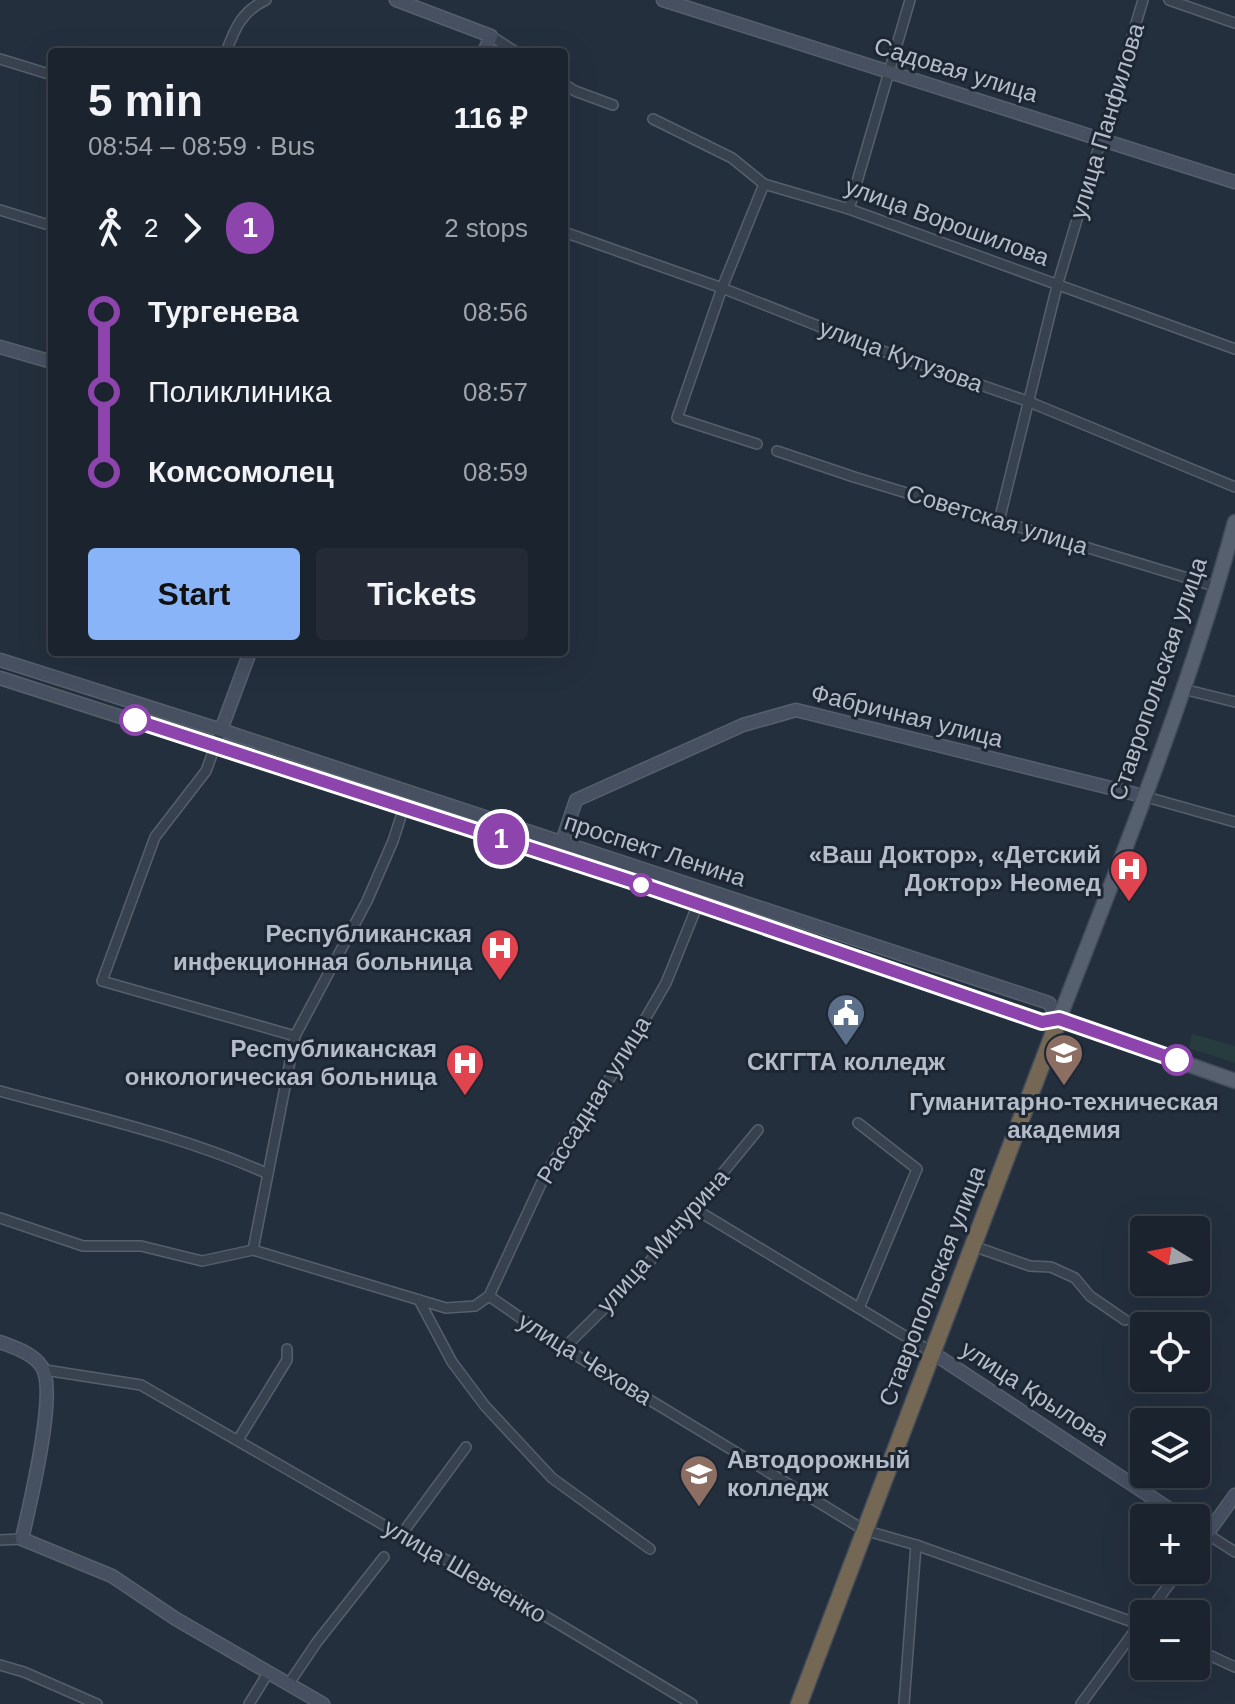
<!DOCTYPE html>
<meta charset="utf-8">
<style>
:root{--surface:#1b232e;--page:#242b36;--text:#f1f3f6;--muted:#a0a4aa;--line:#39404a;--accent:#8ab4f8}
body{margin:0;font-family:Arial,sans-serif;background:var(--page);color:var(--text);height:100vh;display:flex;flex-direction:column;font-size:30px;white-space:nowrap}
*{box-sizing:border-box;margin:0}
p{font-size:26px;color:var(--muted)}
.icon{flex:none;width:44px;height:44px;fill:none;stroke:currentColor;stroke-width:2;stroke-linecap:round;stroke-linejoin:round}
.map{position:relative;flex:1;overflow:hidden}
.side{position:absolute;left:48px;top:48px;width:520px;height:608px;display:flex;flex-direction:column;background:var(--surface);border-radius:8px;box-shadow:0 8px 32px #0002,0 0 0 2px var(--line)}
.side>*{flex:none}
.badge{padding:0 16px;border-radius:26px;font-size:28px;line-height:52px}
.needle{width:52px;rotate:280deg}
.buttons{position:absolute;left:1130px;top:1216px;display:grid;gap:16px}
.buttons a{display:grid;place-items:center;width:80px;height:80px;border-radius:8px;background:var(--surface);box-shadow:0 8px 32px #0002,0 0 0 2px var(--line);font-size:40px}
.map>.badge{position:absolute;translate:-50% -50%;box-shadow:0 0 0 4px #fff}
.legs{display:flex;align-items:center;gap:12px;height:88px;padding:0 40px;font-size:26px}
.legs p{margin-inline-start:auto}
.summary{display:flex;align-items:center;justify-content:space-between;height:136px;padding:0 40px}
h1{font-size:44px;font-weight:800;line-height:60px}
.primary-button{display:flex;gap:16px;margin-top:auto;padding:16px 40px}
.primary-button a{flex:1;height:92px;border-radius:8px;background:var(--accent);color:#111;font-size:32px;font-weight:800;line-height:92px;text-align:center}
.primary-button a+a{background:var(--page);color:var(--text)}
ul{padding:0 40px;list-style:none}
li{display:flex;align-items:center;gap:28px;height:80px;font-size:30px}
li i{display:grid;place-items:center;width:12px;height:100%;margin:0 10px;background:currentColor}
li i::after{content:'';width:20px;height:20px;margin:-10px;border:6px solid;border-radius:50%;background:var(--surface)}
li p{margin-inline-start:auto}
li:first-child i{background:linear-gradient(#0000 50%,currentColor 0)}
li:last-child i{background:linear-gradient(currentColor 50%,#0000 0)}
.map>svg:first-child{display:block}
</style>
<div class="map">
<svg width="1235" height="1704" viewBox="0 0 1235 1704">
<rect width="100%" height="100%" fill="#242f3e"/>
<!-- green -->
<polygon fill="#263c3f" points="1192,1034 1235,1046 1235,1063 1189,1048"/>
<g fill="none" stroke-linecap="round" stroke-linejoin="round">
<!-- street casing -->
<g stroke="#565f6c" stroke-width="12">
<g id="street">
<polyline points="1169,0 1235,23"/>
<polyline points="491,36 516,52"/>
<path d="M226 52C235 28 242 11 266 0"/>
<polyline points="0,59 52,75"/>
<polyline points="564,84 575,91 613,105"/>
<polyline points="653,119 732,158 764,184 849,209 1235,349"/>
<polyline points="849,209 910,0"/>
<polyline points="0,210 52,226"/>
<polyline points="564,232 722,288 874,348 1027,401 1235,487"/>
<polyline points="757,444 677,418 722,288 764,184"/>
<polyline points="777,451 854,477 1217,587"/>
<polyline points="999,521 1057,286 1143,0"/>
<polyline points="1183,689 1235,702"/>
<polyline points="221,730 206,771 155,837 102,981 295,1036"/>
<polyline points="1143,796 1235,822"/>
<path d="M0 1091C88 1115 184 1136 268 1174"/>
<polyline points="858,1123 917,1169 859,1308"/>
<polyline points="695,1209 933,1353"/>
<polyline points="0,1218 83,1246 141,1246 202,1261 253,1250 446,1308 475,1306 489,1296 547,1171 618,1066 666,983 698,904"/>
<polyline points="973,1246 1030,1266 1051,1267 1075,1278 1090,1296 1125,1320"/>
<polyline points="253,1250 295,1036 367,901 393,841 404,807"/>
<polyline points="489,1296 564,1348 864,1530 916,1545 1144,1626"/>
<polyline points="419,1300 452,1362 485,1406 552,1478 650,1549"/>
<polyline points="564,1348 641,1272 758,1130"/>
<polyline points="45,1370 141,1385 401,1535 517,1599 692,1704"/>
<polyline points="238,1440 287,1360 287,1349"/>
<polyline points="401,1535 466,1447"/>
<polyline points="0,1540 22,1539"/>
<polyline points="1196,1548 1207,1534 1235,1552"/>
<polyline points="1147,1614 1180,1570"/>
<polyline points="1196,1649 1235,1667"/>
<polyline points="0,1665 24,1672 97,1704"/>
<polyline points="288,1685 317,1642 384,1557"/>
<polyline points="249,1704 268,1673"/>
<polyline points="904,1704 916,1545"/>
<polyline points="1081,1704 1144,1618"/>
</g>
</g>
<!-- secondary casing -->
<g stroke="#565f6c" stroke-width="15">
<g id="secondary">
<polyline points="396,0 491,36 484,52"/>
<polyline points="663,0 1235,182"/>
<polyline points="0,347 52,362"/>
<polyline points="0,660 221,730 1049,1003 1059,1019 1042,1022 640,884 0,678"/>
<polyline points="221,730 250,652"/>
<polyline points="562,842 576,800 743,725 796,710 1143,796"/>
<path d="M0 1342C15 1348 33 1353 42 1367 58 1392 29 1507 22 1539L112 1576 176 1619 323 1704"/>
<polyline points="933,1353 1183,1518"/>
<polyline points="1196,1526 1207,1534 1235,1495"/>
</g>
</g>
<!-- primary casing -->
<g stroke="#414a57" stroke-width="17">
<path id="primary" d="M1235 522C1190 689 1122 857 1059 1019L1235 1081"/>
</g>
<!-- highway casing -->
<g stroke="#434c59" stroke-width="19">
<polyline id="highway" points="799,1704 1059,1019"/>
</g>
<!-- street -->
<use href="#street" stroke="#38414e" stroke-width="9"/>
<!-- secondary -->
<use href="#secondary" stroke="#465061" stroke-width="12"/>
<!-- primary -->
<use href="#primary" stroke="#56606e" stroke-width="14"/>
<!-- highway -->
<use href="#highway" stroke="#746855" stroke-width="16"/>
</g>
<g fill="none" stroke-linecap="round" stroke-linejoin="round">
<!-- line-1 casing -->
<g stroke="#fff" stroke-width="18">
<polyline id="line-1" points="135,720 640,884 1042,1022 1059,1019 1177,1060"/>
</g>
<!-- line-1 -->
<use href="#line-1" stroke="#8e44ad" stroke-width="12"/>
</g>
<!-- icons -->
<defs>
<g id="hospital-pin" transform="scale(2)"><path d="M0 17L-7.5 6A9.5 9.5 0 1 1 7.5 6Z" fill="#e0444e" stroke="#1d2633"/><path d="M-5-5h3v3.5h4V-5h3V5h-3V1.5h-4V5h-3Z" fill="#fff"/></g>
<g id="civic-pin" transform="scale(2)"><path d="M0 17L-7.5 6A9.5 9.5 0 1 1 7.5 6Z" fill="#5c6f8a" stroke="#1d2633"/><path d="M-.6-6.5H3V-4.5H.6V-3L4-1V1h2V6H-6V1h2V-1L-.6-3ZM-1.2 2.5V6h2.4V2.5Z" fill="#fff"/></g>
<g id="university-pin" transform="scale(2)"><path d="M0 17L-7.5 6A9.5 9.5 0 1 1 7.5 6Z" fill="#8d6e63" stroke="#1d2633"/><path d="M0-5L7-2L0 1L-7-2ZM-4 1L0 2.5L4 1V4Q0 6-4 4Z" fill="#fff"/></g>
</defs>
<g fill-rule="evenodd">
<use href="#hospital-pin" x="1129" y="869"/>
<use href="#hospital-pin" x="500" y="948"/>
<use href="#civic-pin" x="846" y="1013"/>
<use href="#university-pin" x="1064" y="1053"/>
<use href="#hospital-pin" x="465" y="1063"/>
<use href="#university-pin" x="699" y="1474"/>
</g>
<!-- markers -->
<g fill="#fff" stroke="#8e44ad" stroke-width="4">
<circle cx="135" cy="720" r="14"/>
<circle cx="641" cy="885" r="10"/>
<circle cx="1177" cy="1060" r="14"/>
</g>
<g text-anchor="middle" stroke-width="6" stroke-linejoin="round" paint-order="stroke">
<!-- street labels -->
<g font-size="24" fill="#b4bcc9" stroke="#1d2633">
<text transform="translate(956 70) rotate(17)" y="8">Садовая улица</text>
<text transform="translate(1107 121) rotate(-73)" y="8">улица Панфилова</text>
<text transform="translate(947 222) rotate(20)" y="8">улица Ворошилова</text>
<text transform="translate(901 356) rotate(20)" y="8">улица Кутузова</text>
<text transform="translate(997 520) rotate(17)" y="8">Советская улица</text>
<text transform="translate(1158 679) rotate(-71)" y="8">Ставропольская улица</text>
<text transform="translate(907 716) rotate(14)" y="8">Фабричная улица</text>
<text transform="translate(655 850) rotate(18)" y="8">проспект Ленина</text>
<text transform="translate(594 1100) rotate(-58)" y="8">Рассадная улица</text>
<text transform="translate(663 1241) rotate(-48)" y="8">улица Мичурина</text>
<text transform="translate(932 1286) rotate(-69)" y="8">Ставропольская улица</text>
<text transform="translate(585 1359) rotate(32)" y="8">улица Чехова</text>
<text transform="translate(1035 1393) rotate(33)" y="8">улица Крылова</text>
<text transform="translate(465 1571) rotate(30)" y="8">улица Шевченко</text>
</g>
<!-- poi labels -->
<g font-size="24" font-weight="bold" fill="#b4bcc9" stroke="#1d2633" text-anchor="end">
<text x="1101" y="863">«Ваш Доктор», «Детский<tspan x="1101" dy="28">Доктор» Неомед</tspan></text>
<text x="472" y="942">Республиканская<tspan x="472" dy="28">инфекционная больница</tspan></text>
<text x="437" y="1057">Республиканская<tspan x="437" dy="28">онкологическая больница</tspan></text>
<text x="846" y="1070" text-anchor="middle">СКГГТА колледж</text>
<text x="1064" y="1110" text-anchor="middle">Гуманитарно-техническая<tspan x="1064" dy="28">академия</tspan></text>
<text x="727" y="1468" text-anchor="start">Автодорожный<tspan x="727" dy="28">колледж</tspan></text>
</g>
</g>
</svg>
<div class="buttons">
<a><svg class="needle" viewBox="-14 -14 28 28"><path d="M0-13l5 13h-10z" fill="#e53935"/><path d="M0 13l5-13h-10z" fill="#a0a4aa"/></svg></a>
<a><svg class="icon" aria-label="locate" viewBox="0 0 24 24"><circle cx="12" cy="12" r="6"/><path d="M12 2v4M12 18v4M2 12h4M18 12h4"/></svg></a>
<a><svg class="icon" aria-label="layers" viewBox="0 0 24 24"><path d="M12 4l9 5-9 5-9-5zM3 14l9 5 9-5"/></svg></a>
<a>+</a>
<a>−</a>
</div>
<b class="badge" style="left:501px;top:839px;background:#8e44ad;color:#fff">1</b>
<section class="side">
<div class="summary"><div><h1>5 min</h1><p>08:54 – 08:59 · Bus</p></div><b>116 ₽</b></div>
<div class="legs"><svg class="icon" aria-label="walk" viewBox="0 0 24 24"><circle cx="13" cy="4" r="2"/><path d="M13 8l-2 6 4 7M11 14l-3 7M7 12l3-4h3l4 4"/></svg>2<svg class="icon" aria-label="forward" viewBox="0 0 24 24"><path d="M9 5l7 7-7 7"/></svg><b class="badge" style="background:#8e44ad;color:#fff">1</b><p>2 stops</p></div>
<ul>
<li><i style="color:#8e44ad"></i><b>Тургенева</b><p>08:56</p></li>
<li><i style="color:#8e44ad"></i><span>Поликлиника</span><p>08:57</p></li>
<li><i style="color:#8e44ad"></i><b>Комсомолец</b><p>08:59</p></li>
</ul>
<div class="primary-button"><a>Start</a><a>Tickets</a></div>
</section>
</div>
